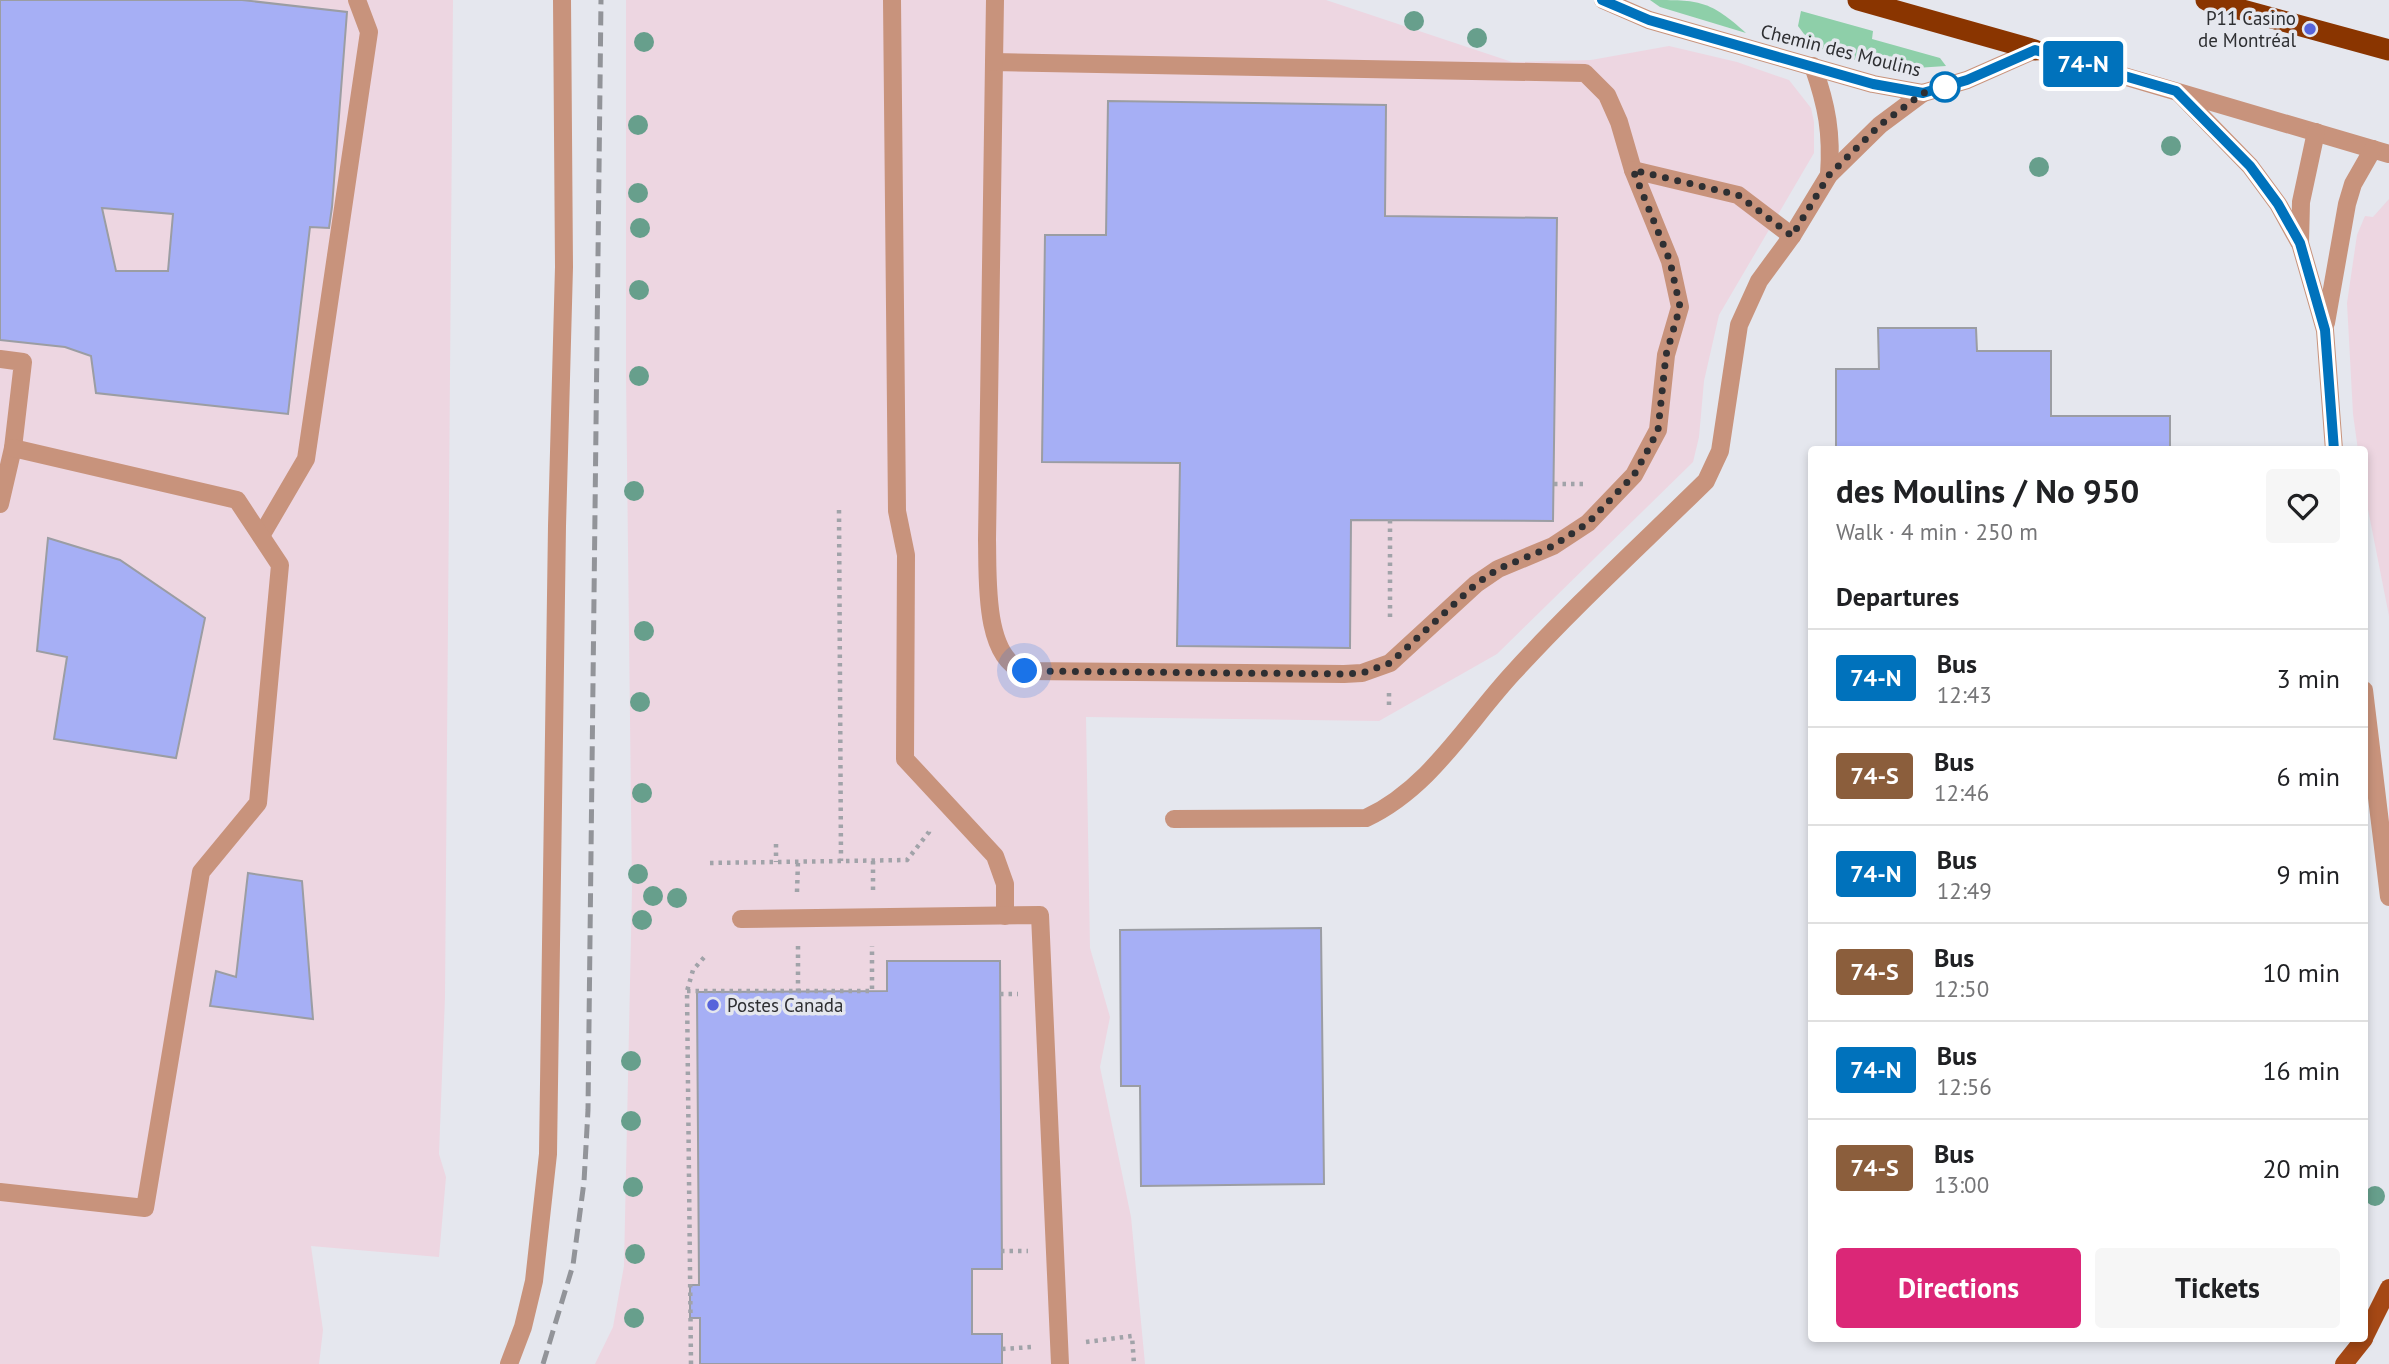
<!DOCTYPE html>
<meta charset="utf-8">
<style>
:root{--surface:#fff;--page:#f6f6f6;--text:#202124;--muted:#757577;--line:#e0e0e0;--accent:#db2777}
body{margin:0;font-family:"PT Sans",sans-serif;background:var(--page);color:var(--text);height:100vh;display:flex;flex-direction:column;font-size:26px;white-space:nowrap}
*{box-sizing:border-box;margin:0}
p{font-size:23px;color:var(--muted)}
.icon{flex:none;width:38px;height:38px;fill:none;stroke:currentColor;stroke-width:2;stroke-linecap:round;stroke-linejoin:round}
.map{position:relative;flex:1;overflow:hidden}
.panel{position:absolute;left:1808px;top:446px;width:560px;height:896px;display:flex;flex-direction:column;background:var(--surface);border-radius:7px;box-shadow:0 4px 10px #0003}
.panel>*{flex:none}
.badge{padding:0 14px;border-radius:5px;font-size:24px;line-height:46px}
.you{position:absolute;width:35px;height:35px;margin:-18px;border:5px solid #fff;border-radius:50%;background:#1a73e8;box-shadow:0 0 0 10px #1a73e833}
.map>.badge{position:absolute;translate:-50% -50%;box-shadow:0 0 0 4px #fff}
h2{padding:0 28px;font-size:26px;line-height:63px}
.round{display:grid;place-items:center;flex:none;width:74px;height:74px;border-radius:7px;background:var(--page)}
.headline{display:flex;align-items:center;justify-content:space-between;height:119px;padding:0 28px}
h1{font-size:33px;font-weight:600;line-height:52px}
.cta{display:flex;gap:14px;margin-top:auto;padding:14px 28px}
.cta a{flex:1;height:80px;border-radius:7px;background:var(--accent);color:#fff;font-size:28px;font-weight:600;line-height:80px;text-align:center}
.cta a+a{background:var(--page);color:var(--text)}
ul{padding:0;list-style:none}
li{display:flex;align-items:center;gap:21px;height:98px;padding:0 28px;border-top:2px solid var(--line)}
li div{flex:1}
li b{display:block;font-size:26px}
li em{font-style:normal}
li .badge{min-width:77px;font-weight:700;text-align:center}
.map>svg:first-child{display:block}
</style>
<div class="map">
<svg width="2389" height="1364" viewBox="0 0 2389 1364">
<rect width="100%" height="100%" fill="#e5e7ee"/>
<!-- industrial -->
<g fill="#edd6e1">
<polygon points="0,0 453,0 445,997 439,1154 446,1177 439,1257 311,1246 323,1330 319,1364 0,1364"/>
<polygon points="626,0 1326,0 1512,62 1591,60 1669,46 1737,62 1789,80 1811,108 1814,122 1814,153 1719,315 1704,381 1699,437 1693,462 1497,654 1379,721 1086,717 1090,948 1110,1017 1100,1067 1131,1217 1145,1364 595,1364 613,1327 624,1266 632,889 626,378"/>
<polygon points="2389,199 2389,616 2364,489 2364,450 2358,450 2353,414 2347,303 2357,235 2365,216 2373,217"/>
</g>
<!-- green -->
<g fill="#8ecfa9">
<path d="M1650 0C1700 0 1709 0 1746 33L1660 7Z"/>
<polygon points="1801,11 1873,31 1872,39 1940,58 1946,66 1886,70 1813,46 1798,26"/>
</g>
<!-- building -->
<g fill="#a6aff5" stroke="#9b9da3" stroke-width="2" fill-rule="evenodd">
<path d="M0 0H242L347 12 332 207 329 228 310 227 288 414 96 393 91 356 65 347 0 340ZM102 208 173 214 168 271H116Z"/>
<polygon points="1108,101 1386,105 1385,216 1557,218 1553,521 1351,520 1350,648 1177,646 1180,463 1042,462 1045,235 1106,235"/>
<polygon points="1878,328 1976,328 1977,351 2051,351 2051,416 2170,416 2170,450 1836,450 1836,369 1879,369"/>
<polygon points="48,538 120,560 205,618 176,758 54,739 67,657 37,651"/>
<polygon points="248,873 302,881 313,1019 210,1006 216,971 236,977"/>
<polygon points="1321,928 1324,1184 1141,1186 1140,1086 1121,1086 1120,930"/>
<polygon points="887,961 1000,961 1002,1269 972,1269 972,1334 1002,1334 1002,1364 700,1364 700,1318 690,1318 690,1285 699,1285 697,992 887,991"/>
</g>
<g fill="none" stroke-linecap="round" stroke-linejoin="round">
<!-- path -->
<g stroke="#a1a3a9" stroke-width="4.5" stroke-dasharray="3.5 5" stroke-linecap="butt">
<polyline points="1554,484 1587,484"/>
<polyline points="839,510 841,861"/>
<polyline points="1390,520 1390,621"/>
<polyline points="1389,705 1389,692"/>
<polyline points="776,844 776,862"/>
<polyline points="873,861 873,892"/>
<polyline points="710,863 907,860 929,832 929,828"/>
<polyline points="797,892 798,861"/>
<polyline points="798,946 798,992"/>
<polyline points="687,991 872,991 872,946"/>
<polyline points="1000,994 1018,994"/>
<polyline points="1001,1251 1028,1251"/>
<polyline points="1086,1342 1132,1336 1134,1364"/>
<polyline points="1002,1349 1032,1347"/>
<polyline points="691,1364 687,991 693,970 707,954"/>
</g>
<!-- service -->
<g stroke="#c8937c" stroke-width="18">
<polyline points="892,0 897,511 906,555 905,759 995,856 1005,884 1005,916"/>
<path d="M994 62 1585 73 1607 95 1619 122 1633 170 1670 261 1680 307 1666 355 1658 430 1634 475 1588 523 1553 546 1498 569 1476 584 1390 663 1362 673 1344 674 1025 671C983 659 988 576 987 540Z"/>
<polyline points="994,62 995,0"/>
<path d="M1813 66C1827 106 1832 133 1829 175"/>
<polyline points="1633,170 1738,195 1792,236"/>
<polyline points="0,359 23,362 13,448 0,504"/>
<polyline points="261,536 306,459 369,32 357,0"/>
<path d="M1174 819 1366 818C1430 788 1466 724 1513 673 1574 606 1642 544 1706 481L1720 451 1739 325 1759 281 1792 236 1829 175 1880 125 1923 93"/>
<polyline points="741,919 1040,915 1060,1364"/>
<polyline points="0,1192 145,1208 201,872 258,803 280,565 237,500 13,448"/>
<polyline points="509,1364 523,1327 534,1281 548,1154 557,526 564,267 562,0"/>
</g>
<!-- tertiary -->
<g stroke="#c8937c" stroke-width="18">
<polyline points="1603,0 1649,20 1873,84 1923,93 1967,80 2035,50 2389,154"/>
<polyline points="2179,93 2250,166 2278,204 2299,242"/>
<polyline points="2316,132 2301,202 2300,243 2325,330 2334,450"/>
<polyline points="2326,323 2347,204 2353,184 2373,149"/>
<polyline points="2364,690 2389,897"/>
</g>
<!-- primary -->
<g stroke="#a54815" stroke-width="18">
<polyline points="2364,1338 2389,1288"/>
<polyline points="2344,1364 2364,1339"/>
</g>
<!-- motorway -->
<g stroke="#8a3500" stroke-width="21">
<polyline points="1858,0 2035,50"/>
<polyline points="2206,0 2389,50"/>
</g>
<!-- rail -->
<polyline stroke="#929499" stroke-width="5" stroke-dasharray="14 7" stroke-linecap="butt" points="543,1364 573,1265 584,1182 588,1110 601,0"/>
</g>
<!-- trees -->
<g fill="#679f8c">
<circle cx="1414" cy="21" r="10"/>
<circle cx="1477" cy="38" r="10"/>
<circle cx="644" cy="42" r="10"/>
<circle cx="638" cy="125" r="10"/>
<circle cx="2171" cy="146" r="10"/>
<circle cx="2039" cy="167" r="10"/>
<circle cx="638" cy="193" r="10"/>
<circle cx="640" cy="228" r="10"/>
<circle cx="639" cy="290" r="10"/>
<circle cx="639" cy="376" r="10"/>
<circle cx="634" cy="491" r="10"/>
<circle cx="644" cy="631" r="10"/>
<circle cx="640" cy="702" r="10"/>
<circle cx="642" cy="793" r="10"/>
<circle cx="638" cy="874" r="10"/>
<circle cx="653" cy="896" r="10"/>
<circle cx="677" cy="898" r="10"/>
<circle cx="642" cy="920" r="10"/>
<circle cx="631" cy="1061" r="10"/>
<circle cx="631" cy="1121" r="10"/>
<circle cx="633" cy="1187" r="10"/>
<circle cx="2375" cy="1196" r="10"/>
<circle cx="635" cy="1254" r="10"/>
<circle cx="634" cy="1318" r="10"/>
</g>
<g fill="none" stroke-linecap="round" stroke-linejoin="round">
<!-- line casing -->
<g stroke="#fff" stroke-width="16">
<polyline id="line" points="1602,0 1649,20 1873,84 1923,93 1967,80 2035,50 2176,91 2250,166 2278,204 2300,243 2325,330 2334,450"/>
</g>
<!-- line -->
<use href="#line" stroke="#0072bc" stroke-width="10"/>
<!-- walk -->
<polyline stroke="#2e2f32" stroke-width="7" stroke-dasharray="0 12.6" points="1025,671 1344,674 1362,673 1390,663 1476,584 1498,569 1553,546 1588,523 1634,475 1649,448 1658,430 1666,355 1680,307 1670,261 1633,170 1738,195 1792,236 1829,175 1880,125 1923,93 1945,87"/>
</g>
<!-- markers -->
<g fill="#5764db" stroke="#e5e7ee" stroke-width="2.5">
<circle cx="2310" cy="29" r="7"/>
<circle cx="713" cy="1005" r="7"/>
</g>
<circle fill="#fff" stroke="#0072bc" stroke-width="3.5" cx="1945" cy="87" r="14"/>
<g text-anchor="middle" stroke-width="7" stroke-linejoin="round" paint-order="stroke">
<!-- poi labels -->
<g font-size="19" fill="#2e2f32" stroke="#e5e7ee" text-anchor="end">
<text x="2296" y="25">P11 Casino<tspan x="2296" dy="22">de Montréal</tspan></text>
<text x="727" y="1012" text-anchor="start">Postes Canada</text>
</g>
<!-- street labels -->
<g font-size="19" fill="#2e2f32" stroke="#e5e7ee">
<text transform="translate(1841 50) rotate(14)" y="7">Chemin des Moulins</text>
</g>
</g>
</svg>
<div class="you" style="left:1025px;top:671px"></div>
<b class="badge" style="left:2083px;top:64px;background:#0072bc;color:#fff">74-N</b>
<section class="panel">
<div class="headline"><div><h1>des Moulins / No 950</h1><p>Walk · 4 min · 250 m</p></div><a class="round"><svg class="icon" aria-label="heart" viewBox="0 0 24 24"><path d="M12 20l-8-8c-3-5 5-10 8-4 3-6 11-1 8 4z"/></svg></a></div>
<h2>Departures</h2>
<ul>
<li><span class="badge" style="background:#0072bc;color:#fff">74-N</span><div><b>Bus</b><p>12:43</p></div><em>3 min</em></li>
<li><span class="badge" style="background:#8b5e3c;color:#fff">74-S</span><div><b>Bus</b><p>12:46</p></div><em>6 min</em></li>
<li><span class="badge" style="background:#0072bc;color:#fff">74-N</span><div><b>Bus</b><p>12:49</p></div><em>9 min</em></li>
<li><span class="badge" style="background:#8b5e3c;color:#fff">74-S</span><div><b>Bus</b><p>12:50</p></div><em>10 min</em></li>
<li><span class="badge" style="background:#0072bc;color:#fff">74-N</span><div><b>Bus</b><p>12:56</p></div><em>16 min</em></li>
<li><span class="badge" style="background:#8b5e3c;color:#fff">74-S</span><div><b>Bus</b><p>13:00</p></div><em>20 min</em></li>
</ul>
<div class="cta"><a>Directions</a><a>Tickets</a></div>
</section>
</div>
